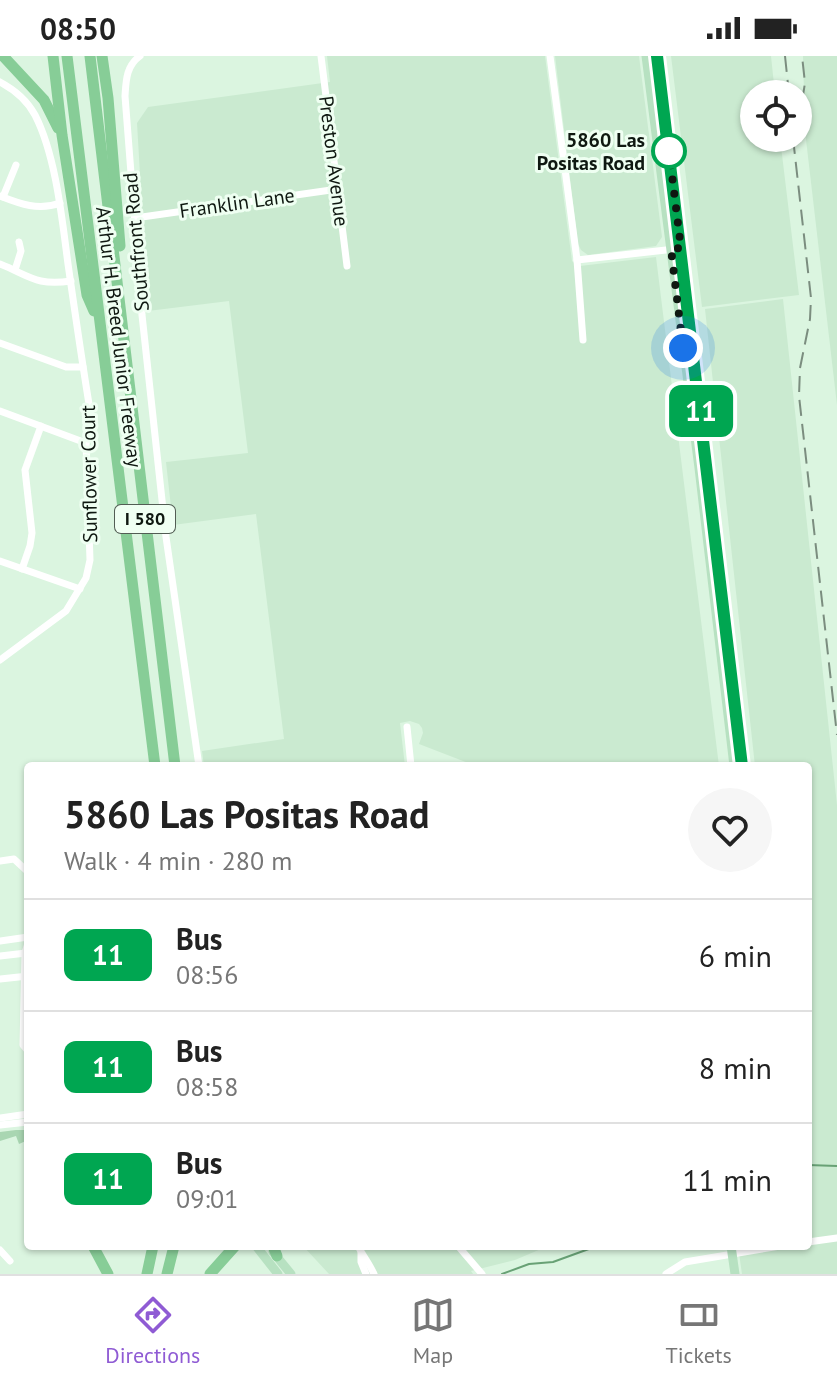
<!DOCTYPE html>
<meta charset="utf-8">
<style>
:root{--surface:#fff;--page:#f6f6f6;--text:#222;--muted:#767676;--line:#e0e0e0;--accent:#8f5bd4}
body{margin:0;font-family:"PT Sans",sans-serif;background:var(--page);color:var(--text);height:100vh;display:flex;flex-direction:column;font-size:30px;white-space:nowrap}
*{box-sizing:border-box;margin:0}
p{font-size:26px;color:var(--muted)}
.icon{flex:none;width:44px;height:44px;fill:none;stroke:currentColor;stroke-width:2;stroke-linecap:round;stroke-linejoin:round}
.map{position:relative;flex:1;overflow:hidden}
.sheet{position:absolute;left:24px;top:706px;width:788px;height:488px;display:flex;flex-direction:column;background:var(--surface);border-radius:8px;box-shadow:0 2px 6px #0004}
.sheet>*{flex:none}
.badge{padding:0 16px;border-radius:12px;font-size:28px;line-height:52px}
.controls{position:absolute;left:740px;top:24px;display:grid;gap:16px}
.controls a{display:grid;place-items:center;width:72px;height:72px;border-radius:50%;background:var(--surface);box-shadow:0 2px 6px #0004;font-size:40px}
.you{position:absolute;width:40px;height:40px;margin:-20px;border:6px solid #fff;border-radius:50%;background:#1a73e8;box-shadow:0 0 0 12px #1a73e833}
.map>.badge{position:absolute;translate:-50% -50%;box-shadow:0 0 0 4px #fff}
.round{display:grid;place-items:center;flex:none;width:84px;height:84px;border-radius:42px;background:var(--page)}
.overview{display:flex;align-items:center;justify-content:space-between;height:136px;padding:0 40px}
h1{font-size:38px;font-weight:600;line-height:60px}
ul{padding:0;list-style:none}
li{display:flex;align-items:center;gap:24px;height:112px;padding:0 40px;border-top:2px solid var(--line)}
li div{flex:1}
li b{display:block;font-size:30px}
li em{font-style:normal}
li .badge{min-width:88px;font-weight:700;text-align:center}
.status{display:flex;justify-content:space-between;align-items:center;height:56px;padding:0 40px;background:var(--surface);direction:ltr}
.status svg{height:22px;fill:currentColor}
.dock{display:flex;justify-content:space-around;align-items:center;height:112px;border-top:2px solid var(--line);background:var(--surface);font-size:22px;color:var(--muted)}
.dock a{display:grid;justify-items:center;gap:4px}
.dock .on{color:var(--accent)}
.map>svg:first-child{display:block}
</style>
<div class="status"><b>08:50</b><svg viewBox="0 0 49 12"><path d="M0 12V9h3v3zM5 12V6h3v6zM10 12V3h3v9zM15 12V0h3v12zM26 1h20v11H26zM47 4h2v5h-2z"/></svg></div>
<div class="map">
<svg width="837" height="1218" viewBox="0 0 837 1218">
<rect width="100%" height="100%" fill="#dbf5e0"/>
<!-- built -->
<g fill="#caead0">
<polygon points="327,0 545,0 572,205 576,209 580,210 656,201 719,710 476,710 419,688 423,677 422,672 419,668 410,665 400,667 405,710 204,710 202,695 284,683 256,458 173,469 166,406 248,397 229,245 148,255 137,67 148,51 330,26"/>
<polygon points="555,0 639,0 662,181 656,190 588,199 581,194 578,188"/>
<polygon points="671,0 771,0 775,38 754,38 754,82 780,82 799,239 702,251"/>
<polygon points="803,0 837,0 837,349 805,75"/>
<polygon points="783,243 837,749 837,1218 742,1218 738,1190 808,1190 808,710 755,710 705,253"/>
<polygon points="303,1190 548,1190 515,1204 471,1215 473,1218 329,1218"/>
</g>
<!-- green -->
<polygon fill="#a9d6b2" points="16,1074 28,1074 28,1084 19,1088 16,1080 0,1085 0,1076"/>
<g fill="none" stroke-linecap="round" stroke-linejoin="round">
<!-- stream -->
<g stroke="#68a175" stroke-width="2">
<polyline points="808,1109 837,1110"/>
<polyline points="502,1218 529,1208 553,1206 597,1190"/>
</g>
<!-- minor -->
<g stroke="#fff" stroke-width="7">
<path d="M140 0C126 10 126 25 125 40L142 259 166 481 199 710"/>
<polyline points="321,0 347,210"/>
<polyline points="550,0 577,204 583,284"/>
<path d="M0 26C15 34 27 44 35 59 56 100 62 163 68 208 75 257 82 306 90 354V374L86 387 90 504 86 522 66 555 0 604"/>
<path d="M0 140C20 148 39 155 60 147"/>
<polyline points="3,141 16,109"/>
<polyline points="135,162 338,133"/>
<polyline points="577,204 675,193"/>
<path d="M0 208C30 220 36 230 71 225"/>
<polyline points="15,214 21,195 19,186"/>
<polyline points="0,287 66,311 83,311"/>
<polyline points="0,355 86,387"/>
<polyline points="0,505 80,533"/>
<polyline points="22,513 30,490 32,477 25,414 41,370"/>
<polyline points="407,671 411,710"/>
<polyline points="0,805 14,803 28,816"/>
<polyline points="0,885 28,881"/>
<polyline points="28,887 25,897 23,989 28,995"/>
<polyline points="0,900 26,897"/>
<polyline points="0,923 28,920"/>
<polyline points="0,1062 28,1058"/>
<polyline points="0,1069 28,1066"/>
<polyline points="808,1186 837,1182"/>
<path d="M358 1190C363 1200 369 1207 374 1218"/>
<polyline points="458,1190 482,1218"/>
<polyline points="0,1194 10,1205"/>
<polyline points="361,1197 361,1206 366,1218"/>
<polyline points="666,1218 685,1206 780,1190"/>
</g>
<!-- major -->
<g stroke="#b7e1c1" stroke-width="9">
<polyline points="646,0 699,412 734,710"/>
<polyline points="657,0 742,710"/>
<polyline points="256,1190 278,1218"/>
<polyline points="731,1190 735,1218"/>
<polyline points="273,1196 291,1218"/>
</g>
<!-- highway -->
<g stroke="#87cd97" stroke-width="11">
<polyline points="3,0 44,44 58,72"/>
<polyline points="53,0 62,79 87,239 94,255"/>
<polyline points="67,0 155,710"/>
<polyline points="90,0 175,710"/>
<polyline points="102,0 108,42 120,190"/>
<polyline points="93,1190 108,1218"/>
<polyline points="273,1190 277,1200"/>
<polyline points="147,1218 153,1190"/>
<polyline points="167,1218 174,1190"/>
<polyline points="210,1218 235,1190"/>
</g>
<!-- rail -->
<g stroke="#7b8d7f" stroke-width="2" stroke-dasharray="16 8" stroke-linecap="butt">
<polyline points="785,0 789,38"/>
<polyline points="798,69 805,27 802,0"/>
<polyline points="793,82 811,242 810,263 800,312 799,340 837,679"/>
</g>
</g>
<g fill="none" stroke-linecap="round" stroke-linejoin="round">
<!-- line casing -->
<g stroke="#fff" stroke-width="18">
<polyline id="line" points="657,0 742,710"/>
</g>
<!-- line -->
<use href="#line" stroke="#00a651" stroke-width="12"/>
<!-- walk -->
<polyline stroke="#0f1811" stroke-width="8" stroke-dasharray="0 14.4" points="669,95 681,192 671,193 683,292"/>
</g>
<!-- markers -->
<circle fill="#fff" stroke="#00a651" stroke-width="4" cx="669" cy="95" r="16"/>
<g text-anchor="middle" stroke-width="6" stroke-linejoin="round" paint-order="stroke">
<!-- shield labels -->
<rect fill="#effff2" stroke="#525d54" stroke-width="2" x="115" y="449" width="60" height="28" rx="6"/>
<g font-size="18" font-weight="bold" fill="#0f1811">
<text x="145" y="469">I 580</text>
</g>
<!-- stop labels -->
<g font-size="20" font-weight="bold" fill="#0f1811" stroke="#effff2" text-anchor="end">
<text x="645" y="91">5860 Las<tspan x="645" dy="23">Positas Road</tspan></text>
</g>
<!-- street labels -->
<g font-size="20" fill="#0f1811" stroke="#effff2">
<text transform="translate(334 105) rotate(83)" y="7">Preston Avenue</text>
<text transform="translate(237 147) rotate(-8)" y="7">Franklin Lane</text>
<text transform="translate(136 186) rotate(-95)" y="7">Southfront Road</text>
<text transform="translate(119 281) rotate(83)" y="7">Arthur H. Breed Junior Freeway</text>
<text transform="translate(89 418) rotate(-91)" y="7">Sunflower Court</text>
</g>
</g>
</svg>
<div class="controls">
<a><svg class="icon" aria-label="locate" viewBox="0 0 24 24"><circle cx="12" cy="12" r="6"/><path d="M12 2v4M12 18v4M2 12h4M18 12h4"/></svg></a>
</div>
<div class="you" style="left:683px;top:292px"></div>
<b class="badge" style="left:701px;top:355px;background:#00a651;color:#fff">11</b>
<section class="sheet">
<div class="overview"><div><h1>5860 Las Positas Road</h1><p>Walk · 4 min · 280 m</p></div><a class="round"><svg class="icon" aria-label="heart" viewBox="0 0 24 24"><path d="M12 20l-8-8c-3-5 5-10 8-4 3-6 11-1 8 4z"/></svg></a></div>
<ul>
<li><span class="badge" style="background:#00a651;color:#fff">11</span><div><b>Bus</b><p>08:56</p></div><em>6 min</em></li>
<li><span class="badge" style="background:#00a651;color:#fff">11</span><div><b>Bus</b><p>08:58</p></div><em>8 min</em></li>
<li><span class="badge" style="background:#00a651;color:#fff">11</span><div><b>Bus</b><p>09:01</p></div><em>11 min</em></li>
</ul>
</section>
</div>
<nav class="dock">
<a class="on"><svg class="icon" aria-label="directions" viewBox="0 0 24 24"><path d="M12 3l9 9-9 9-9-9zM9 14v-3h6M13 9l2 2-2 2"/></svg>Directions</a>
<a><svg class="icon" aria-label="map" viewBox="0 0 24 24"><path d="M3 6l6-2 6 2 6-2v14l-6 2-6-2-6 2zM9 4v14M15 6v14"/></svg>Map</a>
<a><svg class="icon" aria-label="tickets" viewBox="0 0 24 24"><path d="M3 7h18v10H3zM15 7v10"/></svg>Tickets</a>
</nav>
